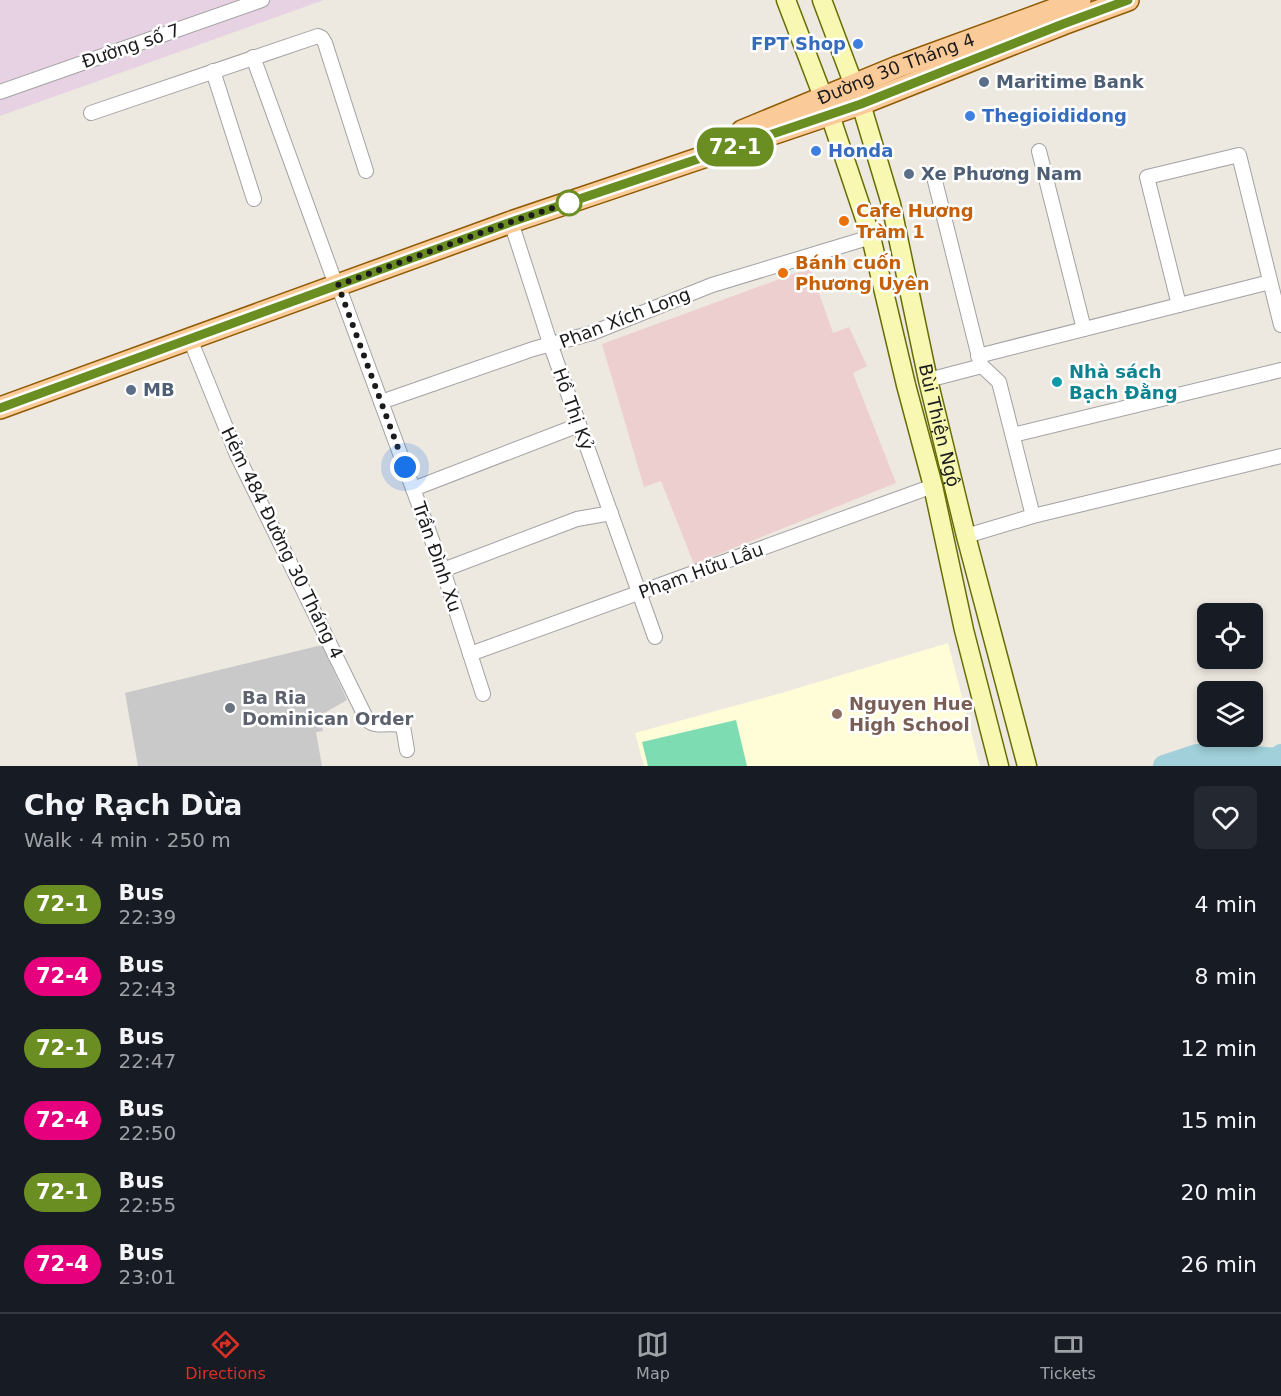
<!DOCTYPE html>
<meta charset="utf-8">
<style>
:root{--surface:#171b24;--page:#242831;--text:#f1f3f6;--muted:#9ea1a6;--line:#363941;--accent:#d93025}
body{margin:0;font-family:"DejaVu Sans",sans-serif;background:var(--page);color:var(--text);height:100vh;display:flex;flex-direction:column;font-size:22px;white-space:nowrap}
*{box-sizing:border-box;margin:0}
p{font-size:20px;color:var(--muted)}
.icon{flex:none;width:33px;height:33px;fill:none;stroke:currentColor;stroke-width:2;stroke-linecap:round;stroke-linejoin:round}
.map{position:relative;height:766px;overflow:hidden}
.side{display:flex;flex-direction:column;background:var(--surface);flex:1}
.side>*{flex:none}
.badge{padding:0 12px;border-radius:20px;font-size:21px;line-height:39px}
.tools{position:absolute;left:1197px;top:603px;display:grid;gap:12px}
.tools a{display:grid;place-items:center;width:66px;height:66px;border-radius:9px;background:var(--surface);box-shadow:0 3px 9px #0003;font-size:30px}
.you{position:absolute;width:30px;height:30px;margin:-15px;border:4px solid #fff;border-radius:50%;background:#1a73e8;box-shadow:0 0 0 9px #1a73e833}
.map>.badge{position:absolute;translate:-50% -50%;box-shadow:0 0 0 3px #fff}
.round{display:grid;place-items:center;flex:none;width:63px;height:63px;border-radius:9px;background:var(--page)}
.headline{display:flex;align-items:center;justify-content:space-between;height:102px;padding:0 24px}
h1{font-size:28px;font-weight:600;line-height:45px}
ul{padding:0;list-style:none}
li{display:flex;align-items:center;gap:18px;height:72px;padding:0 24px}
li div{flex:1}
li b{display:block;font-size:22px}
li em{font-style:normal}
li .badge{min-width:66px;font-weight:700;text-align:center}
.dock{display:flex;justify-content:space-around;align-items:center;height:84px;border-top:2px solid var(--line);background:var(--surface);font-size:16px;color:var(--muted)}
.dock a{display:grid;justify-items:center;gap:3px}
.dock .on{color:var(--accent)}
.map>svg:first-child{display:block}
</style>
<div class="map">
<svg width="1281" height="766" viewBox="0 0 1281 766">
<rect width="100%" height="100%" fill="#ede8e0"/>
<!-- commercial -->
<polygon fill="#eecfcf" points="810,268 833,333 849,327 867,366 853,373 896,483 694,564 661,481 644,487 602,344"/>
<!-- industrial -->
<polygon fill="#e6d2e3" points="0,0 324,0 0,116"/>
<!-- education -->
<polygon fill="#fefdd7" points="948,643 980,766 644,766 635,733 778,694"/>
<!-- religious -->
<polygon fill="#c9c9c9" points="322,645 347,700 319,716 323,731 316,732 322,766 138,766 125,693"/>
<!-- pitch -->
<polygon fill="#7edcb3" points="736,720 747,766 648,766 642,742"/>
<g fill="none" stroke-linecap="round" stroke-linejoin="round">
<!-- river -->
<polyline stroke="#a1d0da" stroke-width="22" points="1164,766 1197,755 1235,755 1276,759 1281,755"/>
<!-- street casing -->
<g stroke="#a2a2a2" stroke-width="16">
<g id="street">
<polyline points="253,57 332,274 338,285 443,570 483,694"/>
<polyline points="213,71 254,199"/>
<polyline points="0,92 262,0"/>
<polyline points="91,113 318,36 322,38 325,43 366,171"/>
<polyline points="1039,151 1084,329"/>
<polyline points="935,181 981,365"/>
<polyline points="511,222 551,346 655,637"/>
<polyline points="1179,305 1147,177 1239,155 1281,325"/>
<path d="M190 339 237 455 367 720C378 729 391 721 403 726L407 750"/>
<polyline points="978,356 1270,282"/>
<polyline points="928,380 982,366 999,382 1033,516"/>
<polyline points="381,402 533,349 592,333 712,285 871,237"/>
<polyline points="1013,435 1281,370"/>
<polyline points="413,489 579,425"/>
<polyline points="966,536 1033,516 1281,456"/>
<polyline points="443,570 577,519 611,513"/>
<polyline points="470,654 933,486"/>
</g>
</g>
<!-- secondary casing -->
<g stroke="#676e06" stroke-width="21">
<g id="secondary">
<polyline points="786,0 830,115 871,237 906,385 933,486 964,630 999,766"/>
<path id="s1" d="M822 0 861 104 891 204 928 380 966 536 1027 766"/>
</g>
</g>
<!-- primary casing -->
<g stroke="#8f5a02" stroke-width="24">
<g id="primary">
<path id="s2" d="M742 131 897 67 1080 0"/>
<polyline points="0,408 511,222 861,104 1063,24 1128,0"/>
</g>
</g>
<!-- street -->
<use href="#street" stroke="#fff" stroke-width="14"/>
<!-- secondary -->
<use href="#secondary" stroke="#f8f8b3" stroke-width="18"/>
<!-- primary -->
<use href="#primary" stroke="#facb98" stroke-width="21"/>
</g>
<g fill="none" stroke-linecap="round" stroke-linejoin="round">
<!-- line casing -->
<g stroke="#fff" stroke-width="14">
<polyline id="line" points="0,408 511,222 861,104 1063,24 1128,0"/>
</g>
<!-- line -->
<use href="#line" stroke="#6b8e23" stroke-width="9"/>
<!-- walk -->
<polyline stroke="#1b1b1b" stroke-width="6" stroke-dasharray="0 10.8" points="405,467 338,285 511,222 577,200 569,203"/>
</g>
<!-- markers -->
<g fill="#3f7fe0" stroke="#fff" stroke-width="2">
<circle cx="858" cy="44" r="6"/>
<circle cx="970" cy="116" r="6"/>
<circle cx="816" cy="151" r="6"/>
</g>
<g fill="#5c6f8a" stroke="#fff" stroke-width="2">
<circle cx="984" cy="82" r="6"/>
<circle cx="909" cy="174" r="6"/>
<circle cx="131" cy="390" r="6"/>
</g>
<circle fill="#fff" stroke="#6b8e23" stroke-width="3" cx="569" cy="203" r="12"/>
<g fill="#e8710a" stroke="#fff" stroke-width="2">
<circle cx="844" cy="221" r="6"/>
<circle cx="783" cy="273" r="6"/>
</g>
<circle fill="#0f9aa8" stroke="#fff" stroke-width="2" cx="1057" cy="382" r="6"/>
<circle fill="#6b7280" stroke="#fff" stroke-width="2" cx="230" cy="708" r="6"/>
<circle fill="#8d6e63" stroke="#fff" stroke-width="2" cx="837" cy="714" r="6"/>
<g text-anchor="middle" stroke-width="5" stroke-linejoin="round" paint-order="stroke">
<!-- shop labels -->
<g font-size="18" font-weight="bold" fill="#366cbe" stroke="#fff" text-anchor="start">
<text x="846" y="50" text-anchor="end">FPT Shop</text>
<text x="982" y="122">Thegioididong</text>
<text x="828" y="157">Honda</text>
</g>
<!-- street labels -->
<g font-size="18" fill="#1b1b1b" stroke="#fff">
<text transform="translate(131 46) rotate(-19)" y="6">Đường số 7</text>
<text dy="6" stroke="none"><textPath href="#s2" startOffset="166">Đường 30 Tháng 4</textPath></text>
<text transform="translate(625 318) rotate(-21)" y="6">Phan Xích Long</text>
<text transform="translate(573 409) rotate(70)" y="6">Hồ Thị Kỷ</text>
<text dy="6" stroke="none"><textPath href="#s1" startOffset="442">Bùi Thiện Ngộ</textPath></text>
<text transform="translate(282 543) rotate(64)" y="6">Hẻm 484 Đường 30 Tháng 4</text>
<text transform="translate(437 557) rotate(71)" y="6">Trần Đình Xu</text>
<text transform="translate(701 571) rotate(-20)" y="6">Phạm Hữu Lầu</text>
</g>
<!-- service labels -->
<g font-size="18" font-weight="bold" fill="#4e5e75" stroke="#fff" text-anchor="start">
<text x="996" y="88">Maritime Bank</text>
<text x="921" y="180">Xe Phương Nam</text>
<text x="143" y="396">MB</text>
</g>
<!-- food labels -->
<g font-size="18" font-weight="bold" fill="#c56008" stroke="#fff" text-anchor="start">
<text x="856" y="217">Cafe Hương<tspan x="856" dy="21">Tràm 1</tspan></text>
<text x="795" y="269">Bánh cuốn<tspan x="795" dy="21">Phương Uyên</tspan></text>
</g>
<!-- culture labels -->
<g font-size="18" font-weight="bold" fill="#0d838f" stroke="#fff" text-anchor="start">
<text x="1069" y="378">Nhà sách<tspan x="1069" dy="21">Bạch Đằng</tspan></text>
</g>
<!-- worship labels -->
<g font-size="18" font-weight="bold" fill="#5b616d" stroke="#fff" text-anchor="start">
<text x="242" y="704">Ba Ria<tspan x="242" dy="21">Dominican Order</tspan></text>
</g>
<!-- education labels -->
<g font-size="18" font-weight="bold" fill="#785e54" stroke="#fff" text-anchor="start">
<text x="849" y="710">Nguyen Hue<tspan x="849" dy="21">High School</tspan></text>
</g>
</g>
</svg>
<div class="tools">
<a><svg class="icon" aria-label="locate" viewBox="0 0 24 24"><circle cx="12" cy="12" r="6"/><path d="M12 2v4M12 18v4M2 12h4M18 12h4"/></svg></a>
<a><svg class="icon" aria-label="layers" viewBox="0 0 24 24"><path d="M12 4l9 5-9 5-9-5zM3 14l9 5 9-5"/></svg></a>
</div>
<div class="you" style="left:405px;top:467px"></div>
<b class="badge" style="left:735px;top:147px;background:#6b8e23;color:#fff">72-1</b>
</div>
<section class="side">
<div class="headline"><div><h1>Chợ Rạch Dừa</h1><p>Walk · 4 min · 250 m</p></div><a class="round"><svg class="icon" aria-label="heart" viewBox="0 0 24 24"><path d="M12 20l-8-8c-3-5 5-10 8-4 3-6 11-1 8 4z"/></svg></a></div>
<ul>
<li><span class="badge" style="background:#6b8e23;color:#fff">72-1</span><div><b>Bus</b><p>22:39</p></div><em>4 min</em></li>
<li><span class="badge" style="background:#e6007e;color:#fff">72-4</span><div><b>Bus</b><p>22:43</p></div><em>8 min</em></li>
<li><span class="badge" style="background:#6b8e23;color:#fff">72-1</span><div><b>Bus</b><p>22:47</p></div><em>12 min</em></li>
<li><span class="badge" style="background:#e6007e;color:#fff">72-4</span><div><b>Bus</b><p>22:50</p></div><em>15 min</em></li>
<li><span class="badge" style="background:#6b8e23;color:#fff">72-1</span><div><b>Bus</b><p>22:55</p></div><em>20 min</em></li>
<li><span class="badge" style="background:#e6007e;color:#fff">72-4</span><div><b>Bus</b><p>23:01</p></div><em>26 min</em></li>
</ul>
</section>
<nav class="dock">
<a class="on"><svg class="icon" aria-label="directions" viewBox="0 0 24 24"><path d="M12 3l9 9-9 9-9-9zM9 14v-3h6M13 9l2 2-2 2"/></svg>Directions</a>
<a><svg class="icon" aria-label="map" viewBox="0 0 24 24"><path d="M3 6l6-2 6 2 6-2v14l-6 2-6-2-6 2zM9 4v14M15 6v14"/></svg>Map</a>
<a><svg class="icon" aria-label="tickets" viewBox="0 0 24 24"><path d="M3 7h18v10H3zM15 7v10"/></svg>Tickets</a>
</nav>
